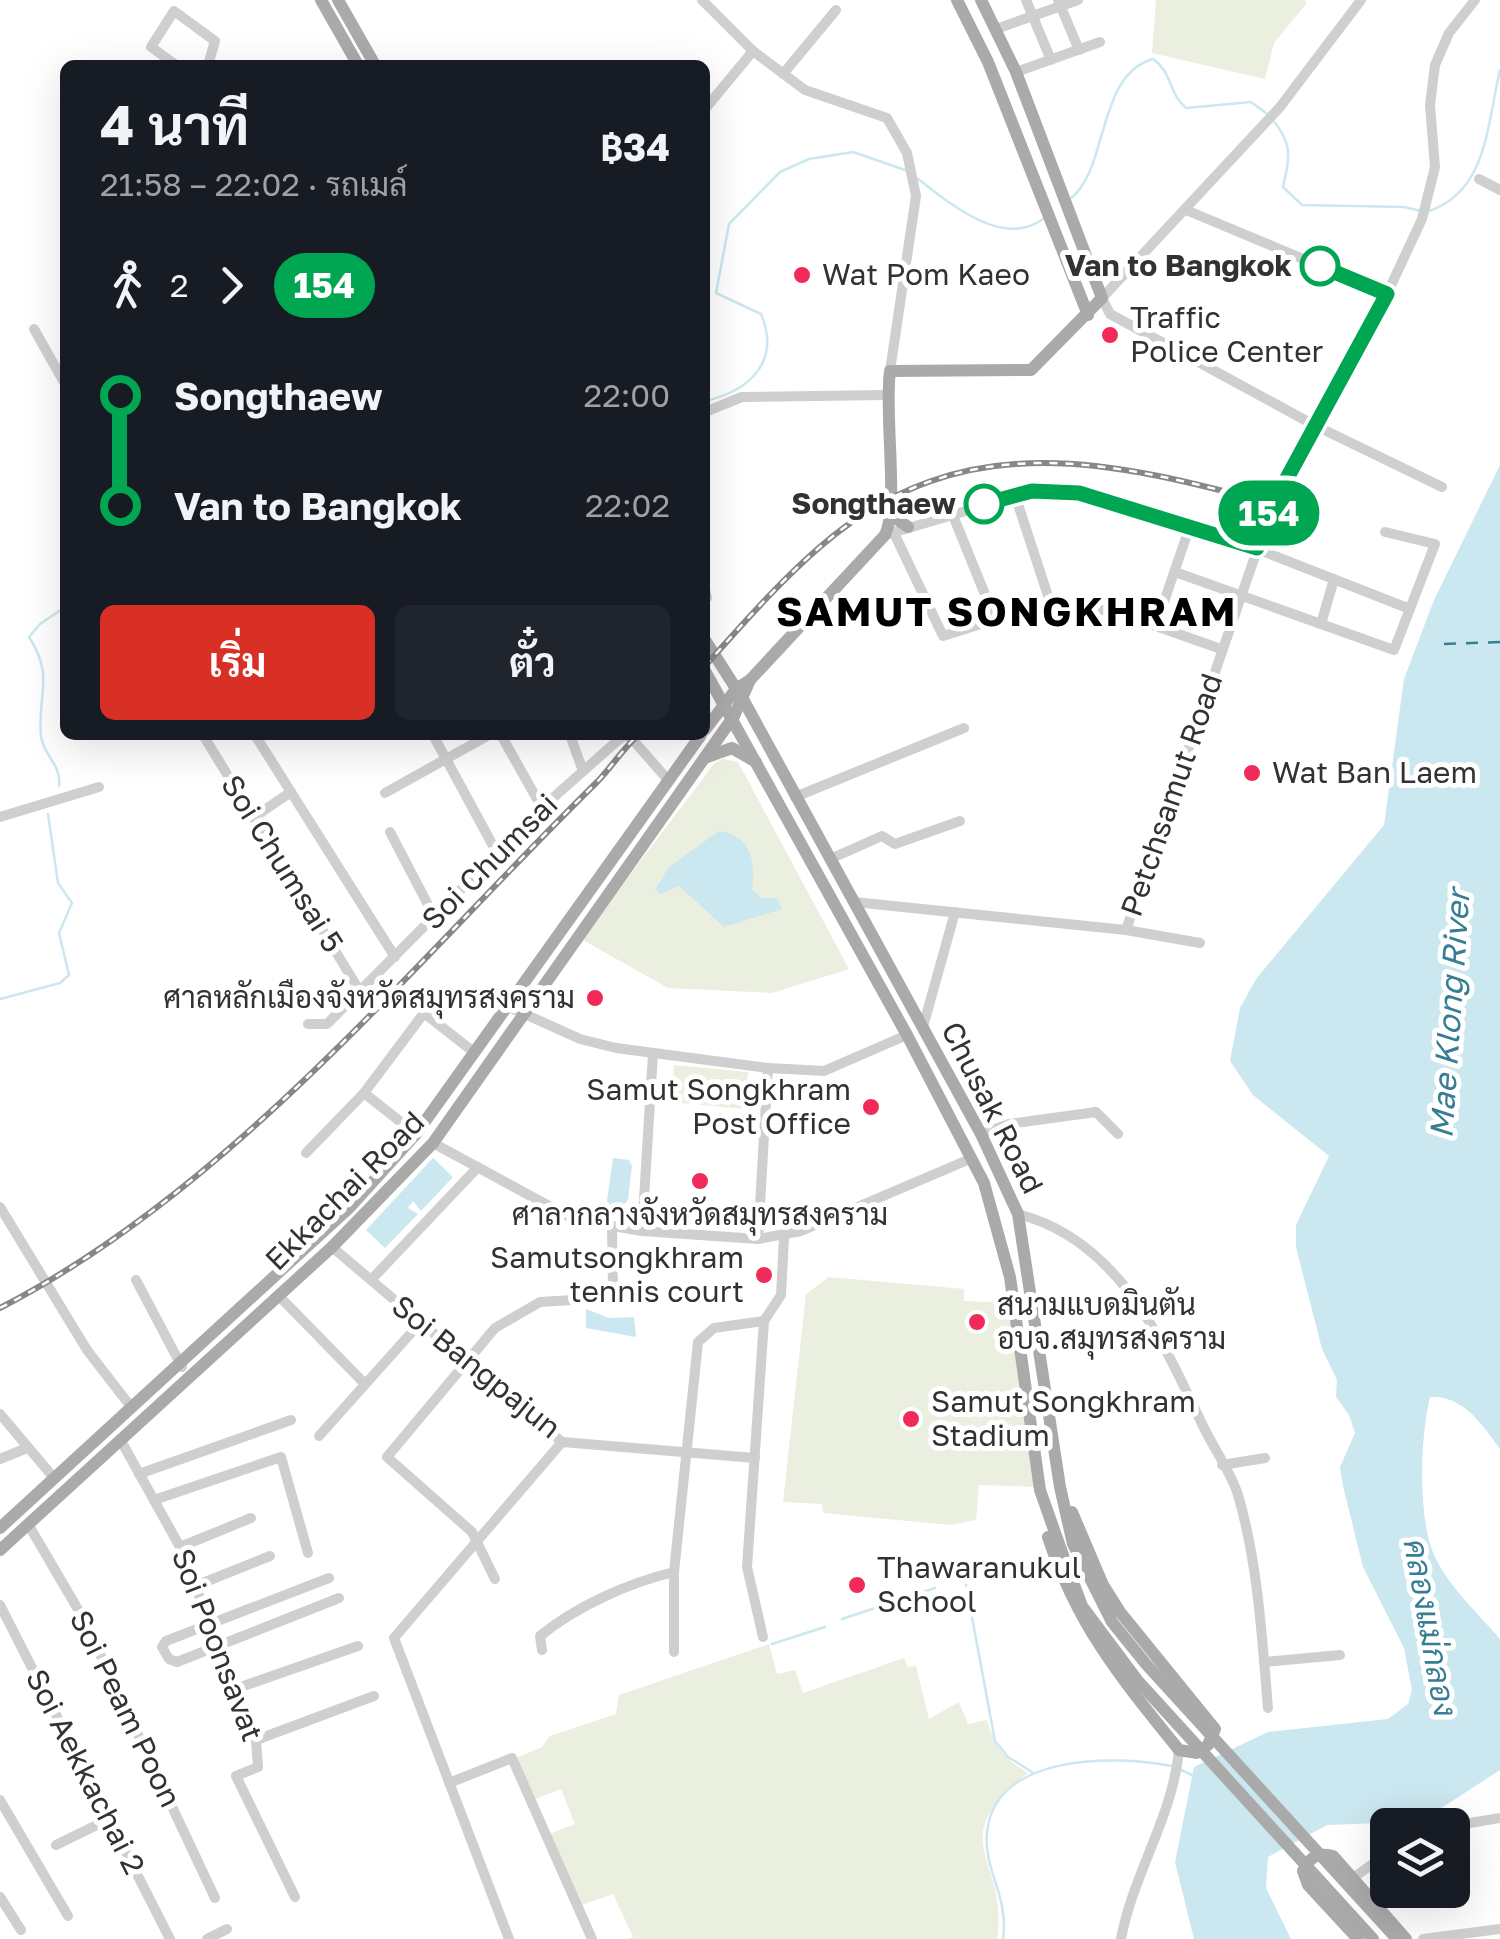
<!DOCTYPE html>
<html lang="th">
<meta charset="utf-8">
<style>
:root{--surface:#171b24;--page:#20242c;--text:#f1f3f6;--muted:#9ea1a6;--accent:#d93025}
body{margin:0;font-family:"Golos Text",Sarabun,sans-serif;background:var(--page);color:var(--text);height:100vh;display:flex;flex-direction:column;font-size:38px;white-space:nowrap}
*{box-sizing:border-box;margin:0}
p{font-size:32px;color:var(--muted)}
.icon{flex:none;width:55px;height:55px;fill:none;stroke:currentColor;stroke-width:2;stroke-linecap:round;stroke-linejoin:round}
.map{position:relative;flex:1;overflow:hidden}
.panel{position:absolute;left:60px;top:60px;width:650px;height:680px;display:flex;flex-direction:column;background:var(--surface);border-radius:15px;box-shadow:0 10px 40px #0002}
.panel>*{flex:none}
.badge{padding:0 20px;border-radius:32px;font-size:35px;line-height:65px}
.fabs{position:absolute;left:1370px;top:1808px;display:grid;gap:20px}
.fabs a{display:grid;place-items:center;width:100px;height:100px;border-radius:15px;background:var(--surface);box-shadow:0 10px 40px #0002;font-size:50px}
.map>.badge{position:absolute;translate:-50% -50%;box-shadow:0 0 0 5px #fff}
.legs{display:flex;align-items:center;gap:15px;height:110px;padding:0 40px;font-size:32px}
.legs p{margin-inline-start:auto}
.head{display:flex;align-items:center;justify-content:space-between;height:170px;padding:0 40px}
h1{font-size:55px;font-weight:700;line-height:75px}
.button{display:flex;gap:20px;margin-top:auto;padding:20px 40px}
.button a{flex:1;height:115px;border-radius:15px;background:var(--accent);color:#fff;font-size:40px;font-weight:700;line-height:115px;text-align:center}
.button a+a{background:var(--page);color:var(--text)}
ul{padding:0 40px;list-style:none}
li{display:flex;align-items:center;gap:35px;height:110px;font-size:38px}
li i{display:grid;place-items:center;width:15px;height:100%;margin:0 12px;background:currentColor}
li i::after{content:'';width:25px;height:25px;margin:-12px;border:8px solid;border-radius:50%;background:var(--surface)}
li p{margin-inline-start:auto}
li:first-child i{background:linear-gradient(#0000 50%,currentColor 0)}
li:last-child i{background:linear-gradient(currentColor 50%,#0000 0)}
.map>svg:first-child{display:block}
</style>
<div class="map">
<svg width="1500" height="1939" viewBox="0 0 1500 1939">
<rect width="100%" height="100%" fill="#fff"/>
<!-- green -->
<g fill="#eaefdf">
<polygon points="1156,0 1305,0 1306,4 1274,43 1265,79 1152,53"/>
<polygon points="723,759 738,762 849,969 772,993 668,988 581,939 714,764"/>
<polygon points="674,1065 748,1072 744,1109 671,1102"/>
<polygon points="829,1277 964,1289 964,1301 1014,1303 1040,1487 979,1485 976,1520 951,1525 823,1513 822,1504 783,1502 806,1294"/>
<path d="M769 1644 777 1674 795 1670 803 1693 904 1658 908 1667 916 1666 929 1719 959 1702 968 1724 987 1720C995 1747 1004 1759 1028 1773 940 1841 1010 1859 997 1939H629L633 1937 613 1894 579 1906 547 1835 575 1824 561 1789 532 1800 513 1759 542 1747 550 1736 616 1714 619 1695Z"/>
</g>
<!-- water -->
<g fill="#cbe7ef">
<path d="M1500 465V1449C1483 1425 1463 1395 1430 1397 1420 1438 1417 1522 1436 1559 1451 1589 1479 1614 1500 1639V1770L1443 1807 1408 1822 1327 1825 1268 1857 1266 1888 1291 1939H1194L1175 1862 1194 1767 1268 1732 1388 1719 1408 1704 1412 1690 1404 1648 1363 1567 1343 1486 1340 1467 1355 1433 1349 1415 1336 1397 1337 1380 1322 1349 1296 1247V1225L1329 1156 1253 1095 1230 1061 1240 1008 1256 979 1384 825 1404 679 1434 600Z"/>
<path d="M719 831C753 836 755 862 752 890L762 898H777L782 909 724 927 679 886 660 894 655 890 669 867Z"/>
<polygon points="433,1158 453,1177 421,1211 413,1201 408,1208 418,1214 385,1248 366,1230"/>
<polygon points="613,1158 629,1160 632,1166 628,1200 620,1209 613,1208 607,1201"/>
<polygon points="586,1309 609,1318 634,1317 636,1337 586,1328"/>
</g>
<g fill="none" stroke-linecap="round" stroke-linejoin="round">
<!-- stream -->
<g stroke="#cbe7ef" stroke-width="2.5">
<path d="M1272 119C1293 144 1290 156 1283 187L1302 205 1404 207 1421 211"/>
<path d="M918 179C950 203 1002 249 1043 219"/>
<path d="M1070 199C1109 170 1096 75 1153 59 1172 72 1169 94 1186 108L1251 102 1266 113"/>
<path d="M1429 211C1488 191 1487 123 1500 70"/>
<path d="M705 401C750 391 781 361 761 314L716 293 729 224 780 172 809 159 853 152 908 171"/>
<path d="M59 786C62 765 43 755 41 736 37 695 55 677 29 637L40 624 65 607"/>
<polyline points="0,999 60,983 69,975 59,933 72,903 58,883 48,814"/>
<polyline points="966,1585 995,1741 1008,1757 1032,1772"/>
<polyline points="842,1619 935,1588"/>
<polyline points="772,1644 825,1627"/>
<polyline points="1179,1769 1194,1776"/>
<path d="M1003 1939C1009 1895 983 1869 987 1833 994 1753 1115 1755 1171 1766"/>
</g>
<!-- ferry -->
<polyline stroke="#377e94" stroke-width="2.5" stroke-dasharray="12 10" stroke-linecap="butt" points="1444,644 1500,642"/>
<!-- minor -->
<g stroke="#cfcfcf" stroke-width="10">
<polyline points="702,0 753,51 805,90 887,118 907,153 916,196 890,371"/>
<polyline points="1026,0 1051,60"/>
<polyline points="1058,0 1079,50"/>
<polyline points="1361,0 1280,107 1102,298 1110,314 1314,425 1442,487"/>
<polyline points="996,29 1078,0"/>
<polyline points="176,65 151,47 174,11 215,41 208,65"/>
<polyline points="1016,72 1100,42"/>
<polyline points="783,74 836,10"/>
<polyline points="705,109 753,51"/>
<polyline points="1479,179 1500,190"/>
<polyline points="1186,210 1387,294"/>
<polyline points="34,329 65,384"/>
<polyline points="705,412 742,397 886,395"/>
<polyline points="1015,495 1050,602"/>
<polyline points="952,513 995,619"/>
<polyline points="893,531 943,636 1050,602 1116,612 1221,649"/>
<polyline points="885,535 1033,491 1079,493 1257,549 1410,609"/>
<polyline points="1175,572 1394,650 1435,544 1385,532"/>
<polyline points="705,590 707,598"/>
<polyline points="1321,624 1334,579"/>
<polyline points="1156,625 1190,526"/>
<polyline points="203,735 361,993"/>
<polyline points="255,735 395,957"/>
<polyline points="433,735 497,853"/>
<polyline points="501,735 542,808"/>
<polyline points="570,735 583,771"/>
<polyline points="385,793 489,735"/>
<polyline points="795,797 964,728"/>
<polyline points="0,817 99,787"/>
<polyline points="254,817 291,792"/>
<polyline points="390,832 435,918"/>
<polyline points="830,859 882,836 895,844 960,821"/>
<polyline points="854,902 1126,930 1200,943"/>
<polyline points="1126,930 1273,504 1387,294 1422,219 1435,167 1430,105 1435,65 1449,33 1475,0"/>
<polyline points="507,1006 580,1039 616,1048 768,1068 824,1071 907,1035"/>
<polyline points="308,1024 327,1024 545,805 617,741 626,735 633,740 668,780"/>
<polyline points="923,1027 955,912"/>
<polyline points="364,1093 416,1134"/>
<polyline points="981,1134 1009,1124 1096,1112 1118,1134"/>
<polyline points="433,1143 573,1219 642,1231 758,1239 801,1231 970,1159"/>
<polyline points="306,1153 364,1093 424,1013 475,1053"/>
<polyline points="0,1207 87,1350 131,1407"/>
<path d="M1018 1214C1119 1240 1162 1340 1203 1426 1214 1449 1231 1472 1238 1495 1258 1563 1262 1638 1268 1708"/>
<polyline points="642,1231 653,1054"/>
<polyline points="758,1239 768,1068"/>
<polyline points="332,1247 562,1442 755,1458"/>
<polyline points="136,1280 182,1367"/>
<polyline points="371,1280 478,1167"/>
<polyline points="278,1295 363,1382"/>
<polyline points="0,1414 54,1478"/>
<polyline points="319,1436 420,1323"/>
<polyline points="120,1439 180,1547 256,1740 258,1767 236,1776 295,1897"/>
<polyline points="0,1459 27,1448"/>
<polyline points="1222,1465 1265,1458"/>
<polyline points="139,1474 291,1420"/>
<polyline points="154,1500 281,1457 308,1553"/>
<polyline points="28,1524 83,1618 215,1898"/>
<polyline points="180,1547 251,1518"/>
<polyline points="329,1578 166,1641 162,1647 169,1659 177,1662 339,1598"/>
<polyline points="495,1579 472,1532 387,1457 495,1328 540,1302 607,1298 613,1291 612,1227"/>
<polyline points="195,1586 270,1556"/>
<polyline points="0,1605 170,1939"/>
<polyline points="763,1637 747,1567 764,1321 781,1295 784,1237"/>
<path d="M542 1650 540 1636C577 1606 628 1583 674 1572"/>
<polyline points="674,1652 674,1572 698,1342 714,1328 764,1321"/>
<polyline points="1264,1662 1340,1655"/>
<polyline points="235,1689 358,1646"/>
<polyline points="256,1740 374,1696"/>
<polyline points="449,1783 512,1758 592,1939"/>
<polyline points="0,1800 68,1916"/>
<polyline points="1452,1826 1500,1818"/>
<polyline points="56,1845 109,1819"/>
<polyline points="1353,1878 1388,1853"/>
<polyline points="0,1897 21,1930"/>
<polyline points="207,1939 227,1929"/>
<polyline points="509,1939 394,1638 562,1442"/>
<path d="M1121 1939C1133 1874 1173 1816 1179 1750"/>
<polyline points="1423,1939 1500,1929"/>
</g>
<!-- major -->
<g stroke="#aaa" stroke-width="12">
<polyline points="321,0 358,65"/>
<polyline points="338,0 375,65"/>
<polyline points="957,0 988,62 1088,315"/>
<polyline points="891,515 908,527"/>
<polyline points="705,640 744,701 981,1134 1018,1214 1060,1487 1073,1544"/>
<polyline points="705,671 907,1035 984,1183 1010,1277 1040,1490 1059,1544"/>
<path d="M705 730 736 689 750 680 885 535C899 506 884 413 890 371L1031 370 1102 298 1016 72 981 0"/>
<polyline points="707,757 732,748 756,762"/>
<polyline points="0,1528 350,1207 416,1134 701,735"/>
<path d="M1048 1537C1078 1627 1121 1678 1179 1750L1197 1753 1208 1745 1215 1729 1120 1612 1103 1585 1072 1512"/>
<polyline points="0,1550 332,1247 433,1143 734,716 750,680"/>
<path d="M1358 1939 1308 1885 1303 1871C1310 1857 1317 1852 1333 1856L1406 1939"/>
</g>
<!-- rail casing -->
<g stroke="#878787" stroke-width="6">
<g id="rail">
<path d="M705 666C742 625 779 582 821 546 965 422 1116 462 1281 506"/>
<path d="M0 1308C233 1188 413 963 598 781 612 766 623 749 638 735"/>
</g>
</g>
<!-- rail -->
<use href="#rail" stroke="#fff" stroke-width="2.5" stroke-dasharray="8" stroke-linecap="butt"/>
<!-- major-bridge -->
<g stroke="#aaa" stroke-width="12">
<polyline points="1059,1544 1082,1606 1138,1681 1373,1939"/>
<polyline points="1073,1544 1112,1622 1146,1664 1397,1939"/>
</g>
</g>
<g fill="none" stroke-linecap="round" stroke-linejoin="round">
<!-- line-1 casing -->
<g stroke="#fff" stroke-width="22">
<polyline id="line-1" points="984,504 1032,491 1079,493 1257,548 1273,504 1387,294 1320,266"/>
</g>
<!-- line-1 -->
<use href="#line-1" stroke="#00a651" stroke-width="15"/>
</g>
<!-- markers -->
<g fill="#fff" stroke="#00a651" stroke-width="5">
<circle cx="1320" cy="266" r="18"/>
<circle cx="984" cy="504" r="18"/>
</g>
<g fill="#f12b59" stroke="#fff" stroke-width="4">
<circle cx="802" cy="275" r="10"/>
<circle cx="1110" cy="335" r="10"/>
<circle cx="1252" cy="773" r="10"/>
<circle cx="595" cy="998" r="10"/>
<circle cx="871" cy="1107" r="10"/>
<circle cx="700" cy="1181" r="10"/>
<circle cx="764" cy="1275" r="10"/>
<circle cx="977" cy="1322" r="10"/>
<circle cx="911" cy="1419" r="10"/>
<circle cx="857" cy="1585" r="10"/>
</g>
<g text-anchor="middle" stroke-width="10" stroke-linejoin="round" paint-order="stroke">
<!-- stop labels -->
<g font-size="30" font-weight="bold" fill="#323232" stroke="#fff" text-anchor="end">
<text x="1292" y="276">Van to Bangkok</text>
<text x="956" y="514">Songthaew</text>
</g>
<!-- poi labels -->
<g font-size="30" fill="#323232" stroke="#fff" text-anchor="start">
<text x="822" y="285">Wat Pom Kaeo</text>
<text x="1130" y="328">Traffic<tspan x="1130" dy="34">Police Center</tspan></text>
<text x="1272" y="783">Wat Ban Laem</text>
<text x="575" y="1008" text-anchor="end">ศาลหลักเมืองจังหวัดสมุทรสงคราม</text>
<text x="851" y="1100" text-anchor="end">Samut Songkhram<tspan x="851" dy="34">Post Office</tspan></text>
<text x="700" y="1225" text-anchor="middle">ศาลากลางจังหวัดสมุทรสงคราม</text>
<text x="744" y="1268" text-anchor="end">Samutsongkhram<tspan x="744" dy="34">tennis court</tspan></text>
<text x="997" y="1315">สนามแบดมินตัน<tspan x="997" dy="34">อบจ.สมุทรสงคราม</tspan></text>
<text x="931" y="1412">Samut Songkhram<tspan x="931" dy="34">Stadium</tspan></text>
<text x="877" y="1578">Thawaranukul<tspan x="877" dy="34">School</tspan></text>
</g>
<!-- street labels -->
<g font-size="30" fill="#323232" stroke="#fff">
<text transform="translate(1172 795) rotate(-71)" y="10">Petchsamut Road</text>
<text transform="translate(490 862) rotate(-45)" y="10">Soi Chumsai</text>
<text transform="translate(282 864) rotate(58)" y="10">Soi Chumsai 5</text>
<text transform="translate(992 1108) rotate(63)" y="10">Chusak Road</text>
<text transform="translate(345 1191) rotate(-45)" y="10">Ekkachai Road</text>
<text transform="translate(476 1367) rotate(39)" y="10">Soi Bangpajun</text>
<text transform="translate(217 1645) rotate(69)" y="10">Soi Poonsavat</text>
<text transform="translate(125 1709) rotate(64)" y="10">Soi Peam Poon</text>
<text transform="translate(85 1772) rotate(63)" y="10">Soi Aekkachai 2</text>
</g>
<!-- water labels -->
<g font-size="32" font-style="italic" fill="#377e94" stroke="#fff">
<text transform="translate(1450 1014) rotate(-86)" y="11">Mae Klong River</text>
<text transform="translate(1430 1628) rotate(80)" y="11">คลองแม่กลอง</text>
</g>
<!-- district labels -->
<g font-size="40" font-weight="bold" letter-spacing="2.5" fill="#000" stroke="#fff">
<text x="1007" y="626">SAMUT SONGKHRAM</text>
</g>
</g>
</svg>
<div class="fabs">
<a><svg class="icon" aria-label="layers" viewBox="0 0 24 24"><path d="M12 4l9 5-9 5-9-5zM3 14l9 5 9-5"/></svg></a>
</div>
<b class="badge" style="left:1269px;top:513px;background:#00a651;color:#fff">154</b>
<section class="panel">
<div class="head"><div><h1>4 นาที</h1><p>21:58 – 22:02 · รถเมล์</p></div><b>฿34</b></div>
<div class="legs"><svg class="icon" aria-label="walk" viewBox="0 0 24 24"><circle cx="13" cy="4" r="2"/><path d="M13 8l-2 6 4 7M11 14l-3 7M7 12l3-4h3l4 4"/></svg>2<svg class="icon" aria-label="forward" viewBox="0 0 24 24"><path d="M9 5l7 7-7 7"/></svg><b class="badge" style="background:#00a651;color:#fff">154</b></div>
<ul>
<li><i style="color:#00a651"></i><b>Songthaew</b><p>22:00</p></li>
<li><i style="color:#00a651"></i><b>Van to Bangkok</b><p>22:02</p></li>
</ul>
<div class="button"><a>เริ่ม</a><a>ตั๋ว</a></div>
</section>
</div>
